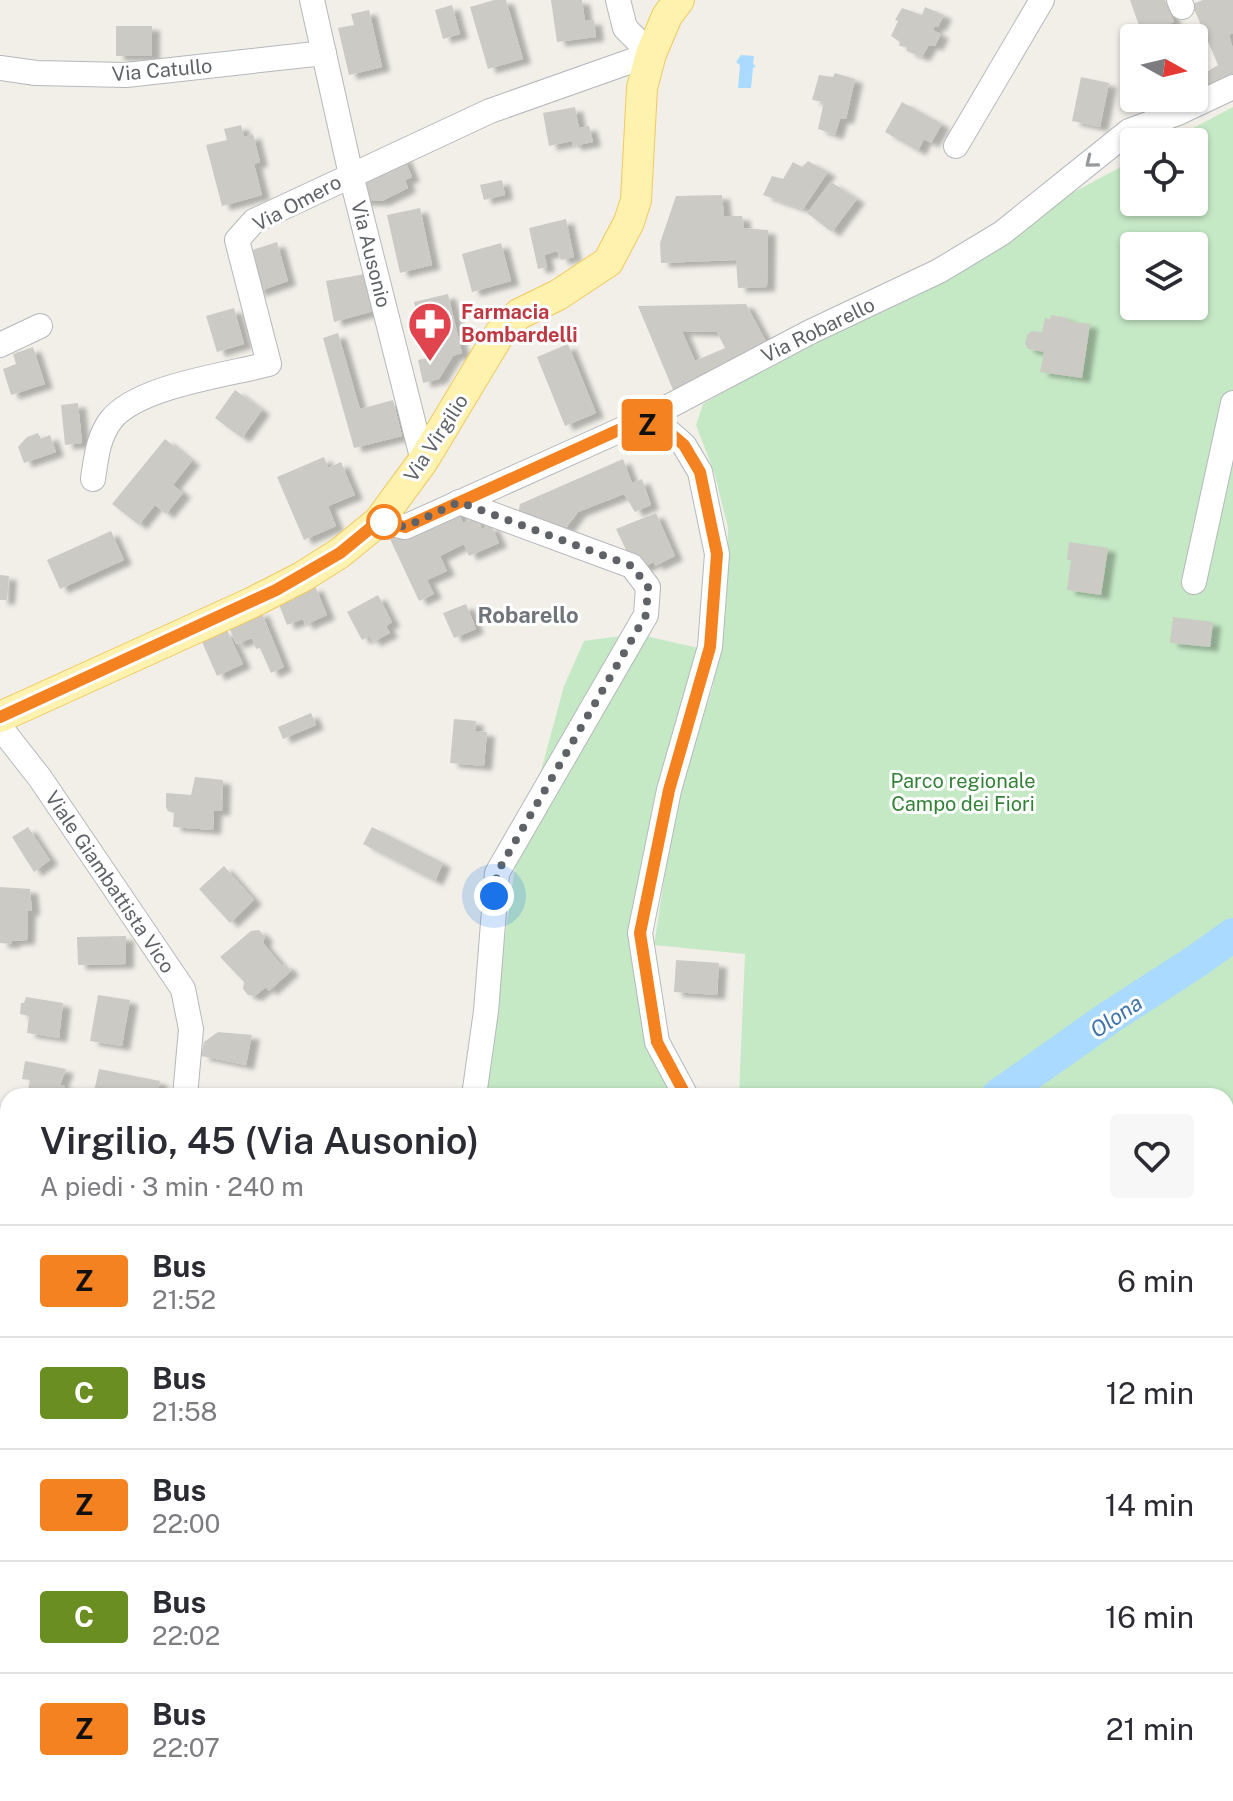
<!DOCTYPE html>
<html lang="it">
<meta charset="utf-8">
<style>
:root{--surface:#fff;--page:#f7f7f7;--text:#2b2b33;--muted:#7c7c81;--line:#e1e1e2}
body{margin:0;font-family:"Public Sans",sans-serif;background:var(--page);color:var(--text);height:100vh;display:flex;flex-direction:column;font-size:30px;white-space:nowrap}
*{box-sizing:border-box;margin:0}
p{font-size:26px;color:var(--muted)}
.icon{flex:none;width:44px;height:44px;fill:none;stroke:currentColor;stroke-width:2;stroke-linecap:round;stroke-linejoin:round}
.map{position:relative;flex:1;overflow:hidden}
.drawer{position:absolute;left:0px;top:1088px;width:1234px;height:714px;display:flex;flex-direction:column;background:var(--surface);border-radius:24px 24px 0 0;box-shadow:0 2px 6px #0004}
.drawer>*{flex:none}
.badge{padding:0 16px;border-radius:6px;font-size:28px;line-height:52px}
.needle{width:52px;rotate:98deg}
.tools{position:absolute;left:1120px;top:24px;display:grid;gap:16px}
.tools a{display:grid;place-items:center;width:88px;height:88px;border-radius:8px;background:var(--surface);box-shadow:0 2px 6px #0004;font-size:40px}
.you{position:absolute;width:40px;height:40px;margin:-20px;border:6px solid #fff;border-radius:50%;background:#1a73e8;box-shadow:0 0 0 12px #1a73e833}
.map>.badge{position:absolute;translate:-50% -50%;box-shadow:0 0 0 4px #fff}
.round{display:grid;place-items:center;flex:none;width:84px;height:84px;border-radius:8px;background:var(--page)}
.summary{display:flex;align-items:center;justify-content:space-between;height:136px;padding:0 40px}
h1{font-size:38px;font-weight:600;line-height:60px}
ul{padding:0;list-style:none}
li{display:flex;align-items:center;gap:24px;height:112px;padding:0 40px;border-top:2px solid var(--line)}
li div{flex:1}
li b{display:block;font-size:30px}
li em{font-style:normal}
li .badge{min-width:88px;font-weight:700;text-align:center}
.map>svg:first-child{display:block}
</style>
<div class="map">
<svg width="1233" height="1801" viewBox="0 0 1233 1801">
<defs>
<filter id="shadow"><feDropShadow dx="8" dy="4.5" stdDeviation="2" flood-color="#0004"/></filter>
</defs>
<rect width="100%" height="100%" fill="#f1efe8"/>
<!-- green -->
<g fill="#c5e8c5" fill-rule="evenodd">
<path d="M1233 107V1801H662L661 1794H1226V1096H739L745 954 654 945 676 803 713 686 727 595 728 527 714 472 696 425 703 404 1044 208 1134 160V202H1194V142H1167ZM1134 246H1194V306H1134Z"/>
<polygon points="636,634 703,649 631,935 658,1019 694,1091 711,1096 482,1096 515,867 564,686 584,641"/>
</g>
<!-- water -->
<polygon fill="#aadaff" points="741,55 754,56 753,64 756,66 753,68 751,88 738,88 740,65 736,62"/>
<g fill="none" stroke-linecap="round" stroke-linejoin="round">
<!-- river -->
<g stroke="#aadaff" stroke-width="34">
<polyline points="998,1096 1110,1017 1195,962 1233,935"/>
<polyline points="1034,1794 1040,1801"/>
</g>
</g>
<!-- building -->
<g fill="#cccac5" fill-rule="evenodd" filter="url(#shadow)">
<polygon points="494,0 506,0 523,59 488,69 470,7"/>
<polygon points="551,0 582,0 585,21 594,20 596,37 557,42"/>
<polygon points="1130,0 1165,0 1174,22 1142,34"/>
<polygon points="1203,0 1233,0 1233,33 1229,35 1233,49 1233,80 1194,99 1194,80 1218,65 1192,4"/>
<polygon points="452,5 460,34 443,39 435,10"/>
<polygon points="925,7 944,15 938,27 935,26 933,30 941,34 935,46 929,45 922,57 907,51 907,47 899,46 900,42 891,36 898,21 895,20 902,8 922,15"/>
<polygon points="369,10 382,67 349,75 338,28 354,25 351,14"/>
<rect x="116" y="26" width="36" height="30"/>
<polygon points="835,73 855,79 846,119 840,119 835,135 818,129 824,102 812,100 819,75 833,77"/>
<polygon points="1081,77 1109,83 1100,127 1072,121"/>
<polygon points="902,102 942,124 931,143 924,139 918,151 885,132"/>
<polygon points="575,107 579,128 589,126 593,142 573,146 572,141 549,146 543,113"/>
<polygon points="241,125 244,137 253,134 260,162 254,164 262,195 222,206 206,145 227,140 224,129"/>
<polygon points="403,156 412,177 405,180 408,188 382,201 358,201 352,179"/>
<polygon points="808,161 828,172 803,209 763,195 772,176 783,179 793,162 802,167"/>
<polygon points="502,180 505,195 484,200 480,185"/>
<polygon points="831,182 857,199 832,232 807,213"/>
<polygon points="722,195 724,216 742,216 744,228 768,230 767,287 738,288 736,260 661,263 660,243 676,196"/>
<polygon points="420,208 432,265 400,273 387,215"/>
<polygon points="566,219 574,257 561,260 557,251 544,255 547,267 538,269 529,228"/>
<polygon points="277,242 288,281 257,292 246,252"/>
<polygon points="501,243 511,281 472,292 462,254"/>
<polygon points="365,274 374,311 334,322 326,281"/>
<polygon points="448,294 462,353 453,356 439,379 423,383 418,360 427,358 414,302"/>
<path d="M746 304 768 345 676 397 638 306ZM682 331 717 332 725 348 695 361Z"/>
<polygon points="234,308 244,344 217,352 206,316"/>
<polygon points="1051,315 1068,318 1067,321 1090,324 1082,378 1040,372 1044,352 1028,349 1025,344 1027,335 1032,331 1042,332 1045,318 1050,319"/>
<polygon points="338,333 360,409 393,400 402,436 354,448 323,338"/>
<polygon points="568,344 596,413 565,426 537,357"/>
<polygon points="33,347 45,384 11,395 3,369 16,364 13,354"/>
<polygon points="235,390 262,410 242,438 215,418"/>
<polygon points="78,403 82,443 65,445 61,405"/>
<polygon points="38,433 41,439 50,435 56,452 24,463 18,447 27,437"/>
<polygon points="165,439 192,461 173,485 183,493 166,514 155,505 139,525 112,504"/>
<polygon points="324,457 328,468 341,462 355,495 328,506 336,526 304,540 277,477"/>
<polygon points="623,459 632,483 642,479 651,505 635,512 624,494 578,512 566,528 518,515 520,504"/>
<polygon points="457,508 463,523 476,517 482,529 491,525 499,543 469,556 464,544 440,556 447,571 427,580 434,594 419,601 390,539"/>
<polygon points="656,513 675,556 655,566 654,562 636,571 616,529"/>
<polygon points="111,531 124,560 60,589 47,560"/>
<polygon points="1069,542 1108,548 1101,595 1067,590 1071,560 1067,560"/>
<polygon points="0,575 9,576 7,600 0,600"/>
<polygon points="315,586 327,615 305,625 303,619 287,625 278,602"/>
<polygon points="378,595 392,622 386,626 390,633 373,642 369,636 362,640 347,612"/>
<polygon points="466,604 476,629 454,638 443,613"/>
<polygon points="261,611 284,667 271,673 260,648 256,649 252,638 236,644 228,625"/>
<polygon points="1173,617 1213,622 1210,647 1170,643"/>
<polygon points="227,630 243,664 217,676 202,642"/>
<polygon points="311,713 316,725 283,739 278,727"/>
<polygon points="454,719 476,721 475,731 487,732 484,766 450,763"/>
<polygon points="195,777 223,780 222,811 214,811 213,830 173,827 174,813 168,811 166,807 166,793 191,795"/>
<polygon points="28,827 50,860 34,872 12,837"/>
<polygon points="372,827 443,863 435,881 363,844"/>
<polygon points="224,866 254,900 230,923 199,889"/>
<polygon points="0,887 30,889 32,911 28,911 27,940 12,941 12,944 0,943"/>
<polygon points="259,930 265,937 263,943 282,966 285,964 291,971 269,991 266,987 255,996 248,995 243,989 244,982 220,957 251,931"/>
<polygon points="126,936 126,964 78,965 77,937"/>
<polygon points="676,960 719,963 717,995 674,992"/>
<polygon points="98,995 130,1000 122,1046 90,1041"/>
<polygon points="26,997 63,1003 59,1038 27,1033 29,1016 20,1014 21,1003 24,1003"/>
<polygon points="218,1032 252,1035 246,1065 201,1056 204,1042"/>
<polygon points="25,1061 66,1069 60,1085 65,1086 63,1096 27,1096 30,1080 22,1079"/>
<polygon points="99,1069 160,1081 157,1096 93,1096"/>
<polygon points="5,1373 8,1381 8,1414 0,1417 0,1374"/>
<polygon points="349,1794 381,1794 380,1801 348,1801"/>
<polygon points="415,1794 471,1794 478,1795 478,1801 414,1801"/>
<polygon points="535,1794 561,1794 566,1801 539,1801"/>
</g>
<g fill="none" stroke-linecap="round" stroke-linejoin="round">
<!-- minor casing -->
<g stroke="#b5b8bc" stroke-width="26">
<g id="minor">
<polyline points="312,0 351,175 423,461"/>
<polyline points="1179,0 1182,7"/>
<polyline points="0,68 36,73 126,75 324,53"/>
<polyline points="956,146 1042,0"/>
<polyline points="0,345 40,326"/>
<polyline points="634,423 662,426 684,445 700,472 717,554 710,647 669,790 640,933 657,1042 686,1096"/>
<path d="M93 479C96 458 98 437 111 420 138 386 227 375 269 364L237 240 254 221 490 111 651 54 625 28 618 0"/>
<polyline points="459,502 632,566 648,587 646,615 497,873 486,1011 474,1096"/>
<polyline points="379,521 405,527 645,419 810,332 939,271 1002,233 1129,131 1178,113 1233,87"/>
<polyline points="1194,582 1233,403"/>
<polyline points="0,727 40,778 183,989 191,1029 185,1096"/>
<polyline points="0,1454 8,1452"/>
<polyline points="1226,1471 1233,1461"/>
<polyline points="0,1539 8,1492"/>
<polyline points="87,1794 92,1801"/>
<polyline points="1068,1794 1071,1801"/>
<polyline points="129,1801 134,1794"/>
<polyline points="244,1801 246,1794"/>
<polyline points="298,1801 301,1794"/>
</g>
</g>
<!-- major casing -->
<g stroke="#f2c960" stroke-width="32">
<polyline id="major" points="0,717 251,603 302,577 340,553 379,521 423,461 500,333 519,314 558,295 608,262 629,222 636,200 642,88 651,54 667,16 679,0"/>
</g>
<!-- path -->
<g stroke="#9cc7a9" stroke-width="3" stroke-dasharray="8 4" stroke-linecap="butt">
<polyline points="1226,1572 1233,1580"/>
<polyline points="848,1794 849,1801"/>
</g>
<!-- minor -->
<use href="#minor" stroke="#fff" stroke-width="24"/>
<!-- major -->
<use href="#major" stroke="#fff2af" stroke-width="30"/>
</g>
<!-- one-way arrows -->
<defs><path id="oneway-chevron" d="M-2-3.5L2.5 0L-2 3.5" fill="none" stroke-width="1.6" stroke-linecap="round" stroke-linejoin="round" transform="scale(2)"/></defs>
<use stroke="#979a9d" href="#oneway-chevron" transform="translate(1091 162) rotate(141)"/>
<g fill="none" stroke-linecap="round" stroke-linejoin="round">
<!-- line casing -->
<g stroke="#fff" stroke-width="18">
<polyline id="line" points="0,717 276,590 340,553 379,521 405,527 634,423 662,426 684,445 700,472 717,554 710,647 669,790 640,933 657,1042 686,1096"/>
</g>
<!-- line -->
<use href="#line" stroke="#f58220" stroke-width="12"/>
<!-- walk -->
<polyline stroke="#5f6368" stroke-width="8" stroke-dasharray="0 14.4" points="384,522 379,521 405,527 459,502 632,566 648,587 646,615 497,873 494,896"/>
</g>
<!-- icons -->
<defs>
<g id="pharmacy-pin" transform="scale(2.3)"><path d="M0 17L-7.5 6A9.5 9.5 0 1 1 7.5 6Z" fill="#e0444e" stroke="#fff"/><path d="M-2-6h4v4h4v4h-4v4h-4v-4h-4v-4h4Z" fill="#fff"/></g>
</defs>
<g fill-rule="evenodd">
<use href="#pharmacy-pin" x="430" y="324"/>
</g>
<!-- markers -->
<circle fill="#fff" stroke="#f58220" stroke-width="4" cx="384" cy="522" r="16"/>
<g text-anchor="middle" stroke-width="6" stroke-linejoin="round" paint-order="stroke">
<!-- street labels -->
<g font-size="20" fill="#5f6368" stroke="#fff">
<text transform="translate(162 70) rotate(-5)" y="7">Via Catullo</text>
<text transform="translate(297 203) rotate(-28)" y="7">Via Omero</text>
<text transform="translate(371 254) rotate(76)" y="7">Via Ausonio</text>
<text transform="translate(818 330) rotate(-26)" y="7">Via Robarello</text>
<text transform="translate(436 438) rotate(-57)" y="7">Via Virgilio</text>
<text transform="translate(110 882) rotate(56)" y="7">Viale Giambattista Vico</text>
</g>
<!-- health labels -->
<g font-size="20" font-weight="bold" fill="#be3a42" stroke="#fff" text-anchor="start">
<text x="461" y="319">Farmacia<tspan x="461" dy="23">Bombardelli</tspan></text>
</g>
<!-- park labels -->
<g font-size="20" fill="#348238" stroke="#fff">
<text x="963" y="788">Parco regionale<tspan x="963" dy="23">Campo dei Fiori</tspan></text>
</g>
<!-- neighbourhood labels -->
<g font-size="22" font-weight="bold" fill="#70757a" stroke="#fff">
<text x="528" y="623">Robarello</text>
</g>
<!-- water labels -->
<g font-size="22" font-style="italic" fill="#4174aa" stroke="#fff">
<text transform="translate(1116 1016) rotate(-34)" y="8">Olona</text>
</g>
</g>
</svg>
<div class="tools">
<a><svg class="needle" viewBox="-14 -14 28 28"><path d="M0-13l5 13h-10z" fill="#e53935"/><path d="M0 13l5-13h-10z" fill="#7c7c81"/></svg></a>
<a><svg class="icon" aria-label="locate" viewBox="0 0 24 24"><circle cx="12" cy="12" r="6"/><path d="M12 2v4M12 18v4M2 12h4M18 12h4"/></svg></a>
<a><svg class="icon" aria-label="layers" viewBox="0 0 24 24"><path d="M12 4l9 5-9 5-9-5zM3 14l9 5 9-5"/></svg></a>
</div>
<div class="you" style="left:494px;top:896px"></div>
<b class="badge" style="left:647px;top:425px;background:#f58220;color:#111">Z</b>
<section class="drawer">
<div class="summary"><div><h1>Virgilio, 45 (Via Ausonio)</h1><p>A piedi · 3 min · 240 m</p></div><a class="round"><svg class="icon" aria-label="heart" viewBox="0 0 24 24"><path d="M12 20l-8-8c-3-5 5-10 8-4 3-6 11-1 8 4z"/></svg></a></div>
<ul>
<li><span class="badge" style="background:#f58220;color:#111">Z</span><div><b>Bus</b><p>21:52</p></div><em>6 min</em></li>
<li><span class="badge" style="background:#6b8e23;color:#fff">C</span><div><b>Bus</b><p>21:58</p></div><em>12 min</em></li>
<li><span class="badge" style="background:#f58220;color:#111">Z</span><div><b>Bus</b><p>22:00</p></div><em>14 min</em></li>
<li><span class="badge" style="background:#6b8e23;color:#fff">C</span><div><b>Bus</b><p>22:02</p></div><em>16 min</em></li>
<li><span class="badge" style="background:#f58220;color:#111">Z</span><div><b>Bus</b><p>22:07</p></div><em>21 min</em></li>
</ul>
</section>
</div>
